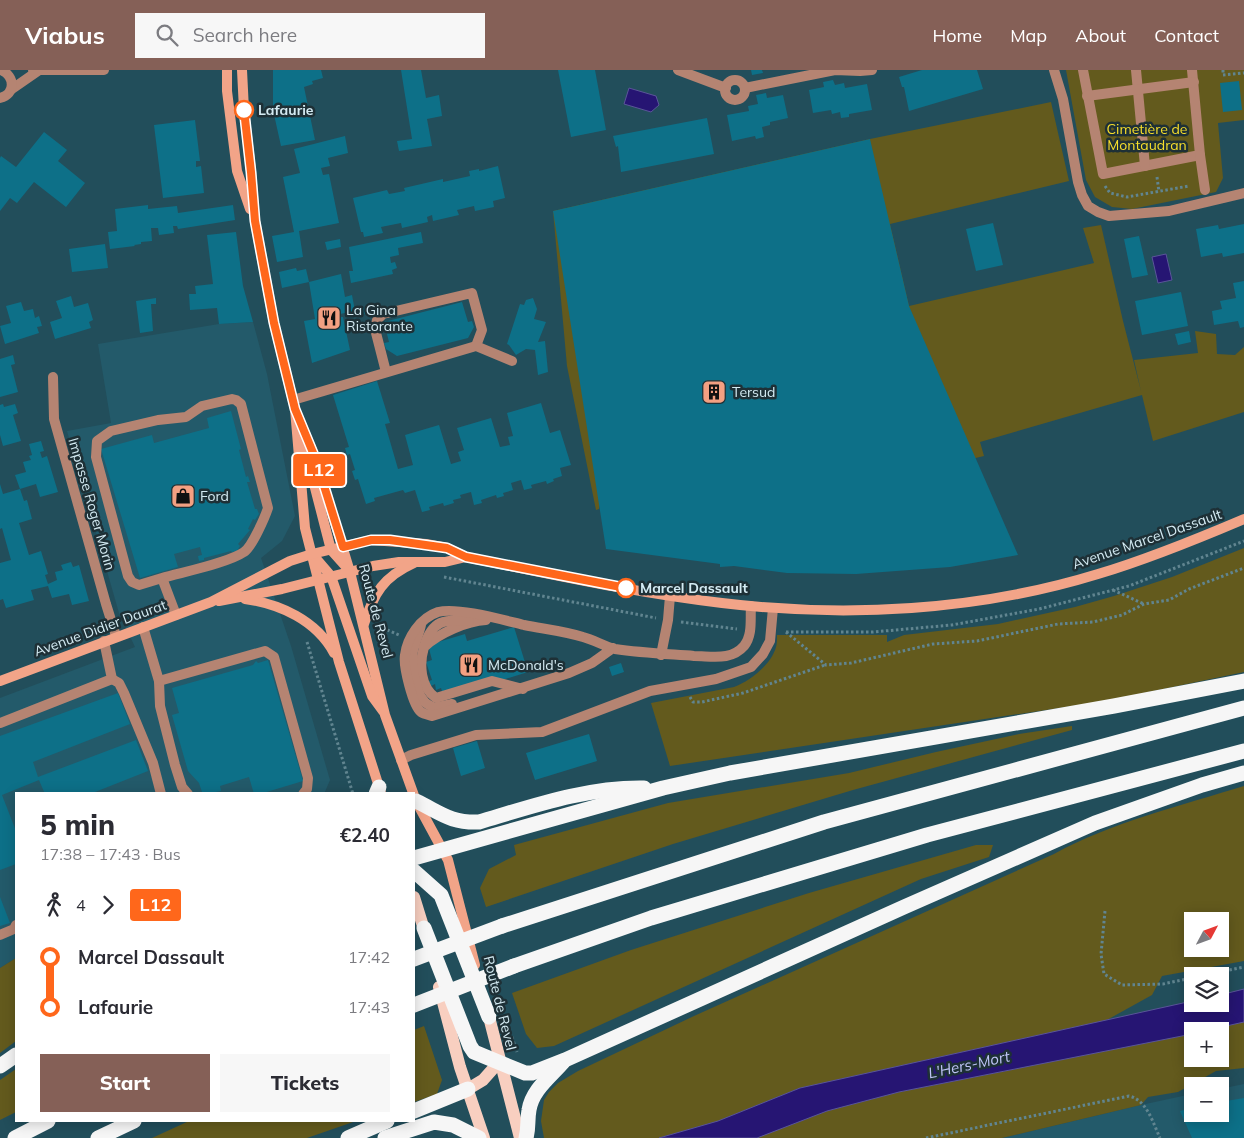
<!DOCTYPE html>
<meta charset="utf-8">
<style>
:root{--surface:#fff;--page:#f7f7f7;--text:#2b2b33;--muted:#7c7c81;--accent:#856057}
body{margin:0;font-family:Mulish,sans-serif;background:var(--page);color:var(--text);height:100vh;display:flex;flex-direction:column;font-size:19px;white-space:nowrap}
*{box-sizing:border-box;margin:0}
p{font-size:16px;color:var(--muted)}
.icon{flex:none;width:28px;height:28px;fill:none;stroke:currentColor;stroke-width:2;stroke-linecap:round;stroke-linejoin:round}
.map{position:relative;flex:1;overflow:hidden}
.details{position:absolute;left:15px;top:722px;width:400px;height:330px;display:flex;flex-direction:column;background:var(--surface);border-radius:0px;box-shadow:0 2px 12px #0003}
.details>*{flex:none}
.badge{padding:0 10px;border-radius:4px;font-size:18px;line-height:32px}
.needle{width:32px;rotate:49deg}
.fabs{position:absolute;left:1184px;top:842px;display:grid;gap:10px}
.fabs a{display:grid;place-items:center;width:45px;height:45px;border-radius:0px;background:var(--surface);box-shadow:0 2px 12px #0003;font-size:25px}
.map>.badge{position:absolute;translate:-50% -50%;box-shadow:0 0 0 2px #fff}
.legs{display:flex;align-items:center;gap:8px;height:55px;padding:0 25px;font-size:16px}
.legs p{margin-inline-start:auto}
.summary{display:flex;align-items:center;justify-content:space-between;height:85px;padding:0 25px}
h1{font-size:28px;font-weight:800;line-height:38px}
.primary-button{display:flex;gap:10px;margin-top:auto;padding:10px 25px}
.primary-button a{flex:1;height:58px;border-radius:0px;background:var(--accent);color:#fff;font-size:20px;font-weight:800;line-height:58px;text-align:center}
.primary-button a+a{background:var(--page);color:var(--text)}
ul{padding:0 25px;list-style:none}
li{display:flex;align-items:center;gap:18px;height:50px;font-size:19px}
li i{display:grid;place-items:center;width:8px;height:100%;margin:0 6px;background:currentColor}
li i::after{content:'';width:12px;height:12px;margin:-6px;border:4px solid;border-radius:50%;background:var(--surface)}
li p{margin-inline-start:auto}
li:first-child i{background:linear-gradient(#0000 50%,currentColor 0)}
li:last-child i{background:linear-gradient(currentColor 50%,#0000 0)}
header{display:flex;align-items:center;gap:30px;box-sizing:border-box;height:70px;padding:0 25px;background:var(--accent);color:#fff}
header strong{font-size:24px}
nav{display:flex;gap:28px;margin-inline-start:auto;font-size:18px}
.search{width:350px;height:45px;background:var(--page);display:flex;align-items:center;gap:12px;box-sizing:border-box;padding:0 18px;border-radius:0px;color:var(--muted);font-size:19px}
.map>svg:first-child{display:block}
</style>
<header>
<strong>Viabus</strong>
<div class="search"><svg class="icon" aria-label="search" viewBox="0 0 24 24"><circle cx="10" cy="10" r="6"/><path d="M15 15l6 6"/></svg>Search here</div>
<nav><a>Home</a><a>Map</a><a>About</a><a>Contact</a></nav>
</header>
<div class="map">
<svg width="1244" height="1068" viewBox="0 0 1244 1068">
<rect width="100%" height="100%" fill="#224e5b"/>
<!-- built -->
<g fill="#235a6a">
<polygon points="253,252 267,304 295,446 282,471 261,488 291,576 330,710 324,724 16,724 16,888 0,898 0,628 135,577 119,543 67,361 111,353 98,274 219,254"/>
<polygon points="1244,1014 1244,1068 1002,1068 1141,1035 1192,1024 1192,1044 1220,1044 1220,1019"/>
</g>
<!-- green -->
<g fill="#635a1d" fill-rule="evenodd">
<polygon points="1066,0 1244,0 1244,50 1218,53 1223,108 1216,122 1132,139 1112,137 1095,127 1086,110"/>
<polygon points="1051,32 1069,111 890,154 909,236 1094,193 1083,158 1101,155 1123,251 1141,321 1134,290 1198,283 1195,261 1216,264 1217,284 1235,285 1244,277 1244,342 1153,371 1142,325 980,372 984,386 933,398 600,431 599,439 596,440 567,296 553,141 870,69"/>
<path d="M1244 478V602L1106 631 670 696 651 633 734 617C750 611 771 595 776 577 777 574 777 569 777 565H887V572L904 565 998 554 1075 537 1114 526 1172 507Z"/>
<polygon points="1072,656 1072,660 853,720 673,774 486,837 480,818 489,799 516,785 514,775 668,733 849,703 936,682 1019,664"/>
<path d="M1244 716V891L1162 906 1152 925 1105 951 800 1018 718 1051 659 1068H544L541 1051 544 1030 549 1022 558 1013 578 1001 694 946 1054 784C1110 753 1183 735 1244 716ZM1192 851H1220V879H1192Z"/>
<polygon points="976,775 993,775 989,787 921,809 554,976 537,978 526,964 512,923 631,880 809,823"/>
<polygon points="16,888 16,971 0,983 0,898"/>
<polygon points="1244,952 1244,998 1216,1001 1178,1022 1148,1027 1141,1035 1002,1068 757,1068 827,1041 899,1022 1192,964 1192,989 1220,989 1220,961 1204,961"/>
<polygon points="424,956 442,1010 437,1024 414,1032 414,960"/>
<polygon points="16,999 16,1042 0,1050 0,1010"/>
<polygon points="189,1051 356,1051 307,1068 152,1068"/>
</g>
<!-- water -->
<g fill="#261573" stroke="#5a5599">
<polygon points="629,18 656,26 659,35 651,42 624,34"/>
<polygon points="1166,184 1172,210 1158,213 1152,187"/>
<polygon points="1244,919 1244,952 1204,961 1192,961 1192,964 899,1022 827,1041 757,1068 659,1068 718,1051 800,1018 1192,931 1192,934 1220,934 1220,925"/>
</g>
<!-- building -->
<g fill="#0d7088">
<polygon points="273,0 321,0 323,8 312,11 313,14 304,17 315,70 281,76 273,40"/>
<polygon points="401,0 421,0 426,28 439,25 442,46 427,49 432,76 399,81 397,71 412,69"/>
<polygon points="558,0 595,0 606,60 571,67"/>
<polygon points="751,0 762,0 763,3 752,5"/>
<polygon points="922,0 977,0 983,19 909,41 904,17 902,17 899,7"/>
<polygon points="833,10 835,15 844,13 845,18 867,14 872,40 849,44 849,47 841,48 840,42 832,44 831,40 813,43 809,20 824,17 823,12"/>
<polygon points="1239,11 1242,40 1223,42 1220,13"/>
<polygon points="766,23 767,28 783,25 788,48 770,52 770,55 762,57 764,67 756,69 755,66 732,71 727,45 749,41 748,36 758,34 756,25"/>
<polygon points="707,48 714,84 621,102 618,76 616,77 613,66"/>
<polygon points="195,50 200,91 196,91 196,97 201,96 204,123 163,128 154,55"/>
<polygon points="44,62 67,80 58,91 85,113 66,137 34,112 17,133 10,128 0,141 0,88 1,86 16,97"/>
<polygon points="345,66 348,83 328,88 330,96 321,98 323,105 329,104 339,153 299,161 303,187 277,192 272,166 294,162 283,107 300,103 294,79"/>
<polygon points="870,69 909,236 1018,485 950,497 856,504 787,503 734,496 720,497 720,494 606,479 553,141"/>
<polygon points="498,96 505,128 493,131 494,137 475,141 474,136 457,140 459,145 433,151 432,145 427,147 428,152 402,158 401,153 381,157 383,163 364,167 363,162 361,162 353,128 387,120 389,124 405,121 404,118 443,109 443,112 470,106 469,101 479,99 479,101"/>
<polygon points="148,135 148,139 177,136 178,143 233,135 235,150 178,159 177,156 173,156 174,163 159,165 158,158 151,158 152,171 141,172 141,174 134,175 135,176 110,179 108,162 117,161 115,139"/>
<polygon points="993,153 1003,195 976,201 966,159"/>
<polygon points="1244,154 1244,183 1223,187 1222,183 1201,187 1196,159 1218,155 1219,159"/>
<polygon points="236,162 243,216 253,252 219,254 217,238 190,240 189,224 196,224 195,216 213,214 207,165"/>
<polygon points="421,162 423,173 398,178 399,185 390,187 391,193 395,192 397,198 392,200 393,204 351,213 349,201 353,201 349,177"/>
<polygon points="1139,166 1148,205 1132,208 1124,169"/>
<polygon points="340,169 341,177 327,180 325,172"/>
<polygon points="105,174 108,198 72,202 69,179"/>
<polygon points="296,198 297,201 306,199 309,212 341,204 345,227 352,225 355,241 340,244 341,247 343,247 350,280 312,293 304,251 315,249 309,212 282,218 279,202"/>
<polygon points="1244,211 1244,257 1240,258 1238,251 1214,255 1212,241 1222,239 1220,231 1236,228 1233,213"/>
<polygon points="1181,222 1188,256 1142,265 1135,231"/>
<polygon points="71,226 74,237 88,233 93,250 89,252 91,258 55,269 50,252 62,248 56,231"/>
<polygon points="156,228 156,234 151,234 153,261 140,263 136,231"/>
<polygon points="533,228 537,239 534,249 546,252 538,272 545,271 548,302 538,305 535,280 526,279 516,285 509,275 507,274 520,234 524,235 526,230"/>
<polygon points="21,232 24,241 33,239 35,248 39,246 42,256 37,257 39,263 5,274 0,256 11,253 6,236"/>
<polygon points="462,232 468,252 472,251 474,257 468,268 397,286 386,279 384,273 389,272 384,252"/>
<polygon points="374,235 375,241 364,244 363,238"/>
<polygon points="1189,261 1191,272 1178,275 1175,264"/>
<polygon points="13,285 15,294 11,295 18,322 0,327 0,289"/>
<polygon points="377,311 390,353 385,354 398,399 413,395 405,365 439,355 451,394 461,391 458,382 464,380 457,358 491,348 500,377 510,375 508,367 513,366 507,343 541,333 550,363 560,360 571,395 560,398 562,406 553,409 554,411 547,414 546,411 531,415 532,418 524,420 521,410 511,413 513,420 503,423 504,426 497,428 496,425 481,430 482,433 474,435 471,422 460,425 461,428 453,430 454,433 444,436 443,433 429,437 430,440 422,442 415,420 405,423 403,420 374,428 375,431 366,434 358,409 355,410 352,401 355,400 350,384 347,385 345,378 349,377 333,325"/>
<polygon points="3,334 4,337 15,334 18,343 13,345 21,371 3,376 0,365 0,335"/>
<polygon points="231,341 241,379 239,380 246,407 248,406 250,412 247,412 255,439 257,439 259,444 255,450 253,449 248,459 250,460 238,474 240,476 237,481 232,482 231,481 204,488 204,490 199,491 198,486 202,485 200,477 174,484 178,497 140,508 101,379 152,365 154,373 209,358 207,348"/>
<polygon points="41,371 44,381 40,382 42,388 47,386 58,422 40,427 36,414 20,419 24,431 27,430 32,449 19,453 29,485 41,481 48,504 45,505 48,514 57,510 55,502 63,500 61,495 71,492 73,497 79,495 89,531 72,535 69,524 52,528 48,516 31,520 34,530 6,538 3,529 0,530 0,493 11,490 2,458 0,459 0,414 3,424 20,419 15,405 26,402 23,392 31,390 29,386 32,385 29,374"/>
<polygon points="514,557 528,602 444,628 441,618 436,620 435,614 431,616 429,611 432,610 426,592 432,590 428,575 465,564 467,571"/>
<polygon points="268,590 303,711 260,724 254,724 249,707 220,716 221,721 205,724 202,722 199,713 188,701 172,645 179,643 172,618 253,595 256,591 258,593"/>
<polygon points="621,593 624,602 612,606 609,597"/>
<polygon points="118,623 130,654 33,692 38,707 136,670 148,701 90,724 45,724 39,710 2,725 16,761 16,794 0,800 0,666"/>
<polygon points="589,664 597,691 535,710 526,683"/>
<polygon points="477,671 485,698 461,706 453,678"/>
<polygon points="0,827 10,853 0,856"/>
<polygon points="1244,1028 1244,1068 1192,1068 1180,1041 1192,1038 1192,1044 1220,1044 1220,1032"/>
</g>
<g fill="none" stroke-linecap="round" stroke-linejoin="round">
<!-- path -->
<g stroke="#618590" stroke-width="3" stroke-dasharray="2.5 2.5" stroke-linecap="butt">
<polyline points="1223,0 1223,5 1244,3"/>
<polyline points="1157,107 1159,122"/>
<polyline points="1105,116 1110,123 1127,127 1189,116"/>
<polyline points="444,507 656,548"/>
<polyline points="1113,520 1144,534"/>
<polyline points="681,552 737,559"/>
<polyline points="378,556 399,565"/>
<polyline points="786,562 826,595 851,593 933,574 977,571 1058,554 1093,552 1122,545 1144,534 1169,530 1189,519 1244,498"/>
<polyline points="786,562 873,562 952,555 1039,539 1129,516 1244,471"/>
<polyline points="307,572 353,724"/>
<polyline points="690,627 693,632 702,632 743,623 825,595"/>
<polyline points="1105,841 1101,884 1104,904 1122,915 1163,914 1192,908"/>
<polyline points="1200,906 1244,897"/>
<polyline points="512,967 517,982"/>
<path d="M926 1068 1129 1026C1147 1030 1153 1053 1160 1068"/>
</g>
<!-- lane -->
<g stroke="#b58472" stroke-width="10">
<polyline points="678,0 726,18"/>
<polyline points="1083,0 1103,104 1200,85 1192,0"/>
<polyline points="1136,0 1145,96"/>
<circle cx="735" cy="20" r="10"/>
<polyline points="745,18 835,0 860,1 872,0"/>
<polyline points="1087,26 1194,12"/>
<polyline points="1200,85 1205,120"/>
<polyline points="386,302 375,259 377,250 383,244 472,223 482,260 476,276"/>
<polyline points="293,330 476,276 512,291"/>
<path d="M162 508 139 515 132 512 128 506 96 387 97 371 111 361 158 350 186 347 202 336 232 329 236 330 241 334 268 438C265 447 252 477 244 482 228 493 183 502 162 508L176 545"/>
<path d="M486 550C467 551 439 563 424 577 419 594 420 617 436 628L492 611 523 619"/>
<path d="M421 555C419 564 415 572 413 581 410 593 416 623 424 631 426 634 431 636 434 638L452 634"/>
<polyline points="143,557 159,611 160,636 175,695 182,717 188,724"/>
<path d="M424 577C432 550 444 549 469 551"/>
<path d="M613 578 592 593 569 603 432 646C429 645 424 644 421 642 413 636 403 596 405 585 407 568 420 548 438 542 458 537 503 550 524 555 544 559 564 561 583 567 594 570 604 576 615 579 642 583 668 584 694 586 712 586 731 591 744 576 753 565 750 549 751 536"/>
<polyline points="661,585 668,550 670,526"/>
<polyline points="112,609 119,613 124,623 153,693 161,724"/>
<polyline points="159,611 265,581 274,587 308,708 307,719 303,724"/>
<polyline points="0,653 112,609 104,571"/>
<polyline points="401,690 411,685 476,665 542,662 650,621 716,609 751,597 763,584 770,571 773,538"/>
<polyline points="0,865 14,859 16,855"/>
</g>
<!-- street -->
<g stroke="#b58472" stroke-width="10">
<polyline points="33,0 104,0"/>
<polyline points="1054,0 1063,29 1078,112 1082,125 1088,136 1098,142 1109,146 1169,141 1244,123"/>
<polyline points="12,19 38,1"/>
<path d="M0 28C16 24 15 6 1 0"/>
<polyline points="53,307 54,349 106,534 116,566"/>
</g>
<!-- secondary -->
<g stroke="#f2a488" stroke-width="10">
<polyline points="227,0 227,21 237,101 250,139"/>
<polyline points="242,0 244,40 251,101 255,151 274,253 295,339 305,458 339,592 381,723"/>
<polyline points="299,349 316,390 350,502 385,645 416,731 448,790 475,895"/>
<polyline points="303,371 331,480 348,499"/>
<polyline points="313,485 331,506 372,626 383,641"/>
<path d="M245 529C280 534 316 550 334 583"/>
<polyline points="219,531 282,519 373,496 399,492 445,492 466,487"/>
<path d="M364 554C374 523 383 507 414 493"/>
<path d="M0 611 211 532 290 491 312 484 371 470 426 474 447 478 466 487C551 504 636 523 722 533 846 548 978 541 1098 504 1148 489 1197 469 1244 449"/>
</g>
<!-- primary -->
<g stroke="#f8cfc0" stroke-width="12">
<polyline points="414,827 426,866"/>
<polyline points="439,917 460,997 484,1068"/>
<polyline points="489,947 520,1068"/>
<polyline points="468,1019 483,1010 499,992"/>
</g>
<!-- highway -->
<g stroke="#f6f6f6" stroke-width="15">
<polyline points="376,724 379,717"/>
<path d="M416 731C441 743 450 753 479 752 533 736 587 717 644 718"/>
<polyline points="414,788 663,718 730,703 1114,636 1244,611"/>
<polyline points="414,801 441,825 489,947"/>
<polyline points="502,856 824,752 1244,638"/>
<polyline points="424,858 470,976 474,982 525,1003 532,1003 565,990 904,837 1095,753 1202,715 1244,703"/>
<polyline points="514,896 651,848 927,765 1244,681"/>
<polyline points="0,996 16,985"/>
<polyline points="414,1041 468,1019"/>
<polyline points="15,1068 48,1051"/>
<polyline points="98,1068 134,1051"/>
<polyline points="348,1068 387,1051"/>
<polyline points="385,1068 434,1052 453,1055 479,1068"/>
<path d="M526 1068C529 1056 527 1051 529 1040 532 1020 550 1007 563 992"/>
</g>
<!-- highway-bridge -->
<g stroke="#f6f6f6" stroke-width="15">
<polyline points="414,889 502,856"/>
<polyline points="414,935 514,896"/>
</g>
</g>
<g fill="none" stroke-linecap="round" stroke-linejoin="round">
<!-- line-1 casing -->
<g stroke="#fff" stroke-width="11">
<polyline id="line-1" points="244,40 251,102 255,151 274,253 295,339 316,390 343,477 371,470 390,470 447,478 466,487 626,518"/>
</g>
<!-- line-1 -->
<use href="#line-1" stroke="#ff671b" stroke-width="8"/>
</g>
<!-- icons -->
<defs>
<g id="restaurant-square" transform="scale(1.25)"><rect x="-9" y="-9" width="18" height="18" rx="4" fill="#f3a082" stroke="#1e3036"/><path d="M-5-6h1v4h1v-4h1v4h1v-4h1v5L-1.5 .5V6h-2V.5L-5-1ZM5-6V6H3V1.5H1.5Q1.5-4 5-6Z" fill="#111"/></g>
<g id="building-square" transform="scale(1.25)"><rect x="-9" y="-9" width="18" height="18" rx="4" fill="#f3a082" stroke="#1e3036"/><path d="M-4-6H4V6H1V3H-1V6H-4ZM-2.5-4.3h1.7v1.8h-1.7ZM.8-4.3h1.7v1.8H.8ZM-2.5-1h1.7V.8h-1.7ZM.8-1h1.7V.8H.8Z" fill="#111"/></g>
<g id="shop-square" transform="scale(1.25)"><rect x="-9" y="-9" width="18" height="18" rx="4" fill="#f3a082" stroke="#1e3036"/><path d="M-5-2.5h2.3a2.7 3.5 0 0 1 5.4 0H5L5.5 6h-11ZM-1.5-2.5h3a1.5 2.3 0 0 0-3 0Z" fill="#111"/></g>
</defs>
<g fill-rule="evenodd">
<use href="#restaurant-square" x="329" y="248"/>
<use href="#building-square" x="714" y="322"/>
<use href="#shop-square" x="183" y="426"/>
<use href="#restaurant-square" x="471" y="595"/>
</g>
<!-- markers -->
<g fill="#fff" stroke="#ff671b" stroke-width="2.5">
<circle cx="244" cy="40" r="9"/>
<circle cx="626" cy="518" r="9"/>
</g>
<g text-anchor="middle" stroke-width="5" stroke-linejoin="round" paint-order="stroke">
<!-- stop labels -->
<g font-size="14" font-weight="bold" fill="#d4ebf3" stroke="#1e3036" text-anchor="start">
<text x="258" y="45">Lafaurie</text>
<text x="640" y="523">Marcel Dassault</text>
</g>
<!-- park labels -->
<g font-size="14" fill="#f8df2b" stroke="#1e3036">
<text x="1147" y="64">Cimetière de<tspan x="1147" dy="16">Montaudran</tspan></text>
</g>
<!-- poi labels -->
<g font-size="14" fill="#d4ebf3" stroke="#1e3036" text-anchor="start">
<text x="346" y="245">La Gina<tspan x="346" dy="16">Ristorante</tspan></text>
<text x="732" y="327">Tersud</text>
<text x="200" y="431">Ford</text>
<text x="488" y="600">McDonald's</text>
</g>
<!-- street labels -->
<g font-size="14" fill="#d4ebf3" stroke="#1e3036">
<text transform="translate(92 434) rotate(74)" y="5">Impasse Roger Morin</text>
<text transform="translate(1147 469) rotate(-19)" y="5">Avenue Marcel Dassault</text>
<text transform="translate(376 541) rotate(75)" y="5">Route de Revel</text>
<text transform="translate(100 558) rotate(-20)" y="5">Avenue Didier Daurat</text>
<text transform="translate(500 933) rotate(76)" y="5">Route de Revel</text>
</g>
<!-- water labels -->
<g font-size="15" font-style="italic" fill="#bfc4f7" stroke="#1e3036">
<text transform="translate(969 995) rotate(-12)" y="5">L'Hers-Mort</text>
</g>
</g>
</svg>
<div class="fabs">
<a><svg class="needle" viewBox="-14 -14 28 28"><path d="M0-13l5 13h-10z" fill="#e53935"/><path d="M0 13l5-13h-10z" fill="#7c7c81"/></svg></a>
<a><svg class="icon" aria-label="layers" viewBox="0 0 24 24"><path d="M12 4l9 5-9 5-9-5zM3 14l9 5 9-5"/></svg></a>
<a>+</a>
<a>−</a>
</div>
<b class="badge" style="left:319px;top:400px;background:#ff671b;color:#fff">L12</b>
<section class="details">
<div class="summary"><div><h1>5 min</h1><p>17:38 – 17:43 · Bus</p></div><b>€2.40</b></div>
<div class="legs"><svg class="icon" aria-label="walk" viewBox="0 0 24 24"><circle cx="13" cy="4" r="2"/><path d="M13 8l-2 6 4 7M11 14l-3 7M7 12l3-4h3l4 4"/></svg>4<svg class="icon" aria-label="forward" viewBox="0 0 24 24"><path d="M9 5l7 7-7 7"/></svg><b class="badge" style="background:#ff671b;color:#fff">L12</b></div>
<ul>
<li><i style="color:#ff671b"></i><b>Marcel Dassault</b><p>17:42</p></li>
<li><i style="color:#ff671b"></i><b>Lafaurie</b><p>17:43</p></li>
</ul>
<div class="primary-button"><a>Start</a><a>Tickets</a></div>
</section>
</div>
